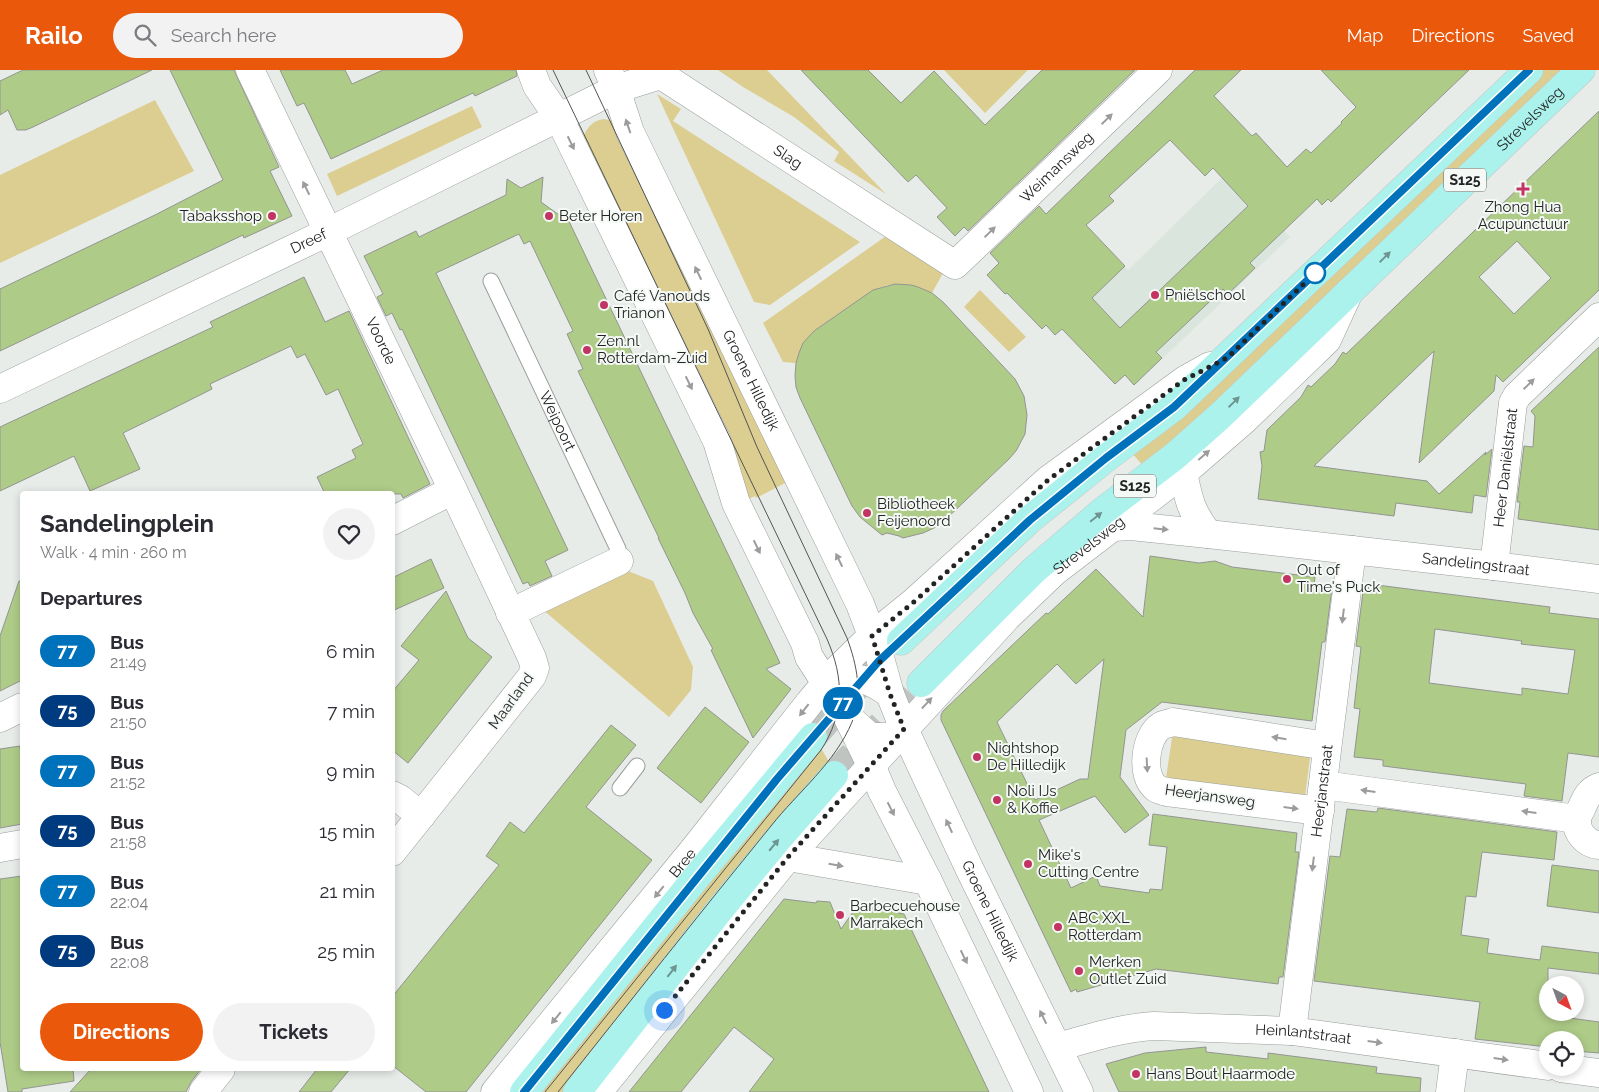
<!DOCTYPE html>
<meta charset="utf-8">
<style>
:root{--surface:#fff;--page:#f2f2f3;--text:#2b2b33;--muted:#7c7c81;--accent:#ea580c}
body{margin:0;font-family:Raleway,sans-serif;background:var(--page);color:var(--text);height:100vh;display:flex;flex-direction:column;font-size:19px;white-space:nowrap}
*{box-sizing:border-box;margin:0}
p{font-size:16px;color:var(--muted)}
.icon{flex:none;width:28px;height:28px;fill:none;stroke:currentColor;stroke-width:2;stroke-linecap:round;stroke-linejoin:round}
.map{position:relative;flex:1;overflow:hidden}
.side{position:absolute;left:20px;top:421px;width:375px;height:580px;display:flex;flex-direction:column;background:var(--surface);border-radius:5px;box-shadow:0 2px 8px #0003}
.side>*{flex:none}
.badge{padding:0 10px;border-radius:16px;font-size:18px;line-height:32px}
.needle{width:32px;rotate:139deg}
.buttons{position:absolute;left:1539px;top:906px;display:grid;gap:10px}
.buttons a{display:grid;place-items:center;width:45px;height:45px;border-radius:50%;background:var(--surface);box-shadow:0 2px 8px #0003;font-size:25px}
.you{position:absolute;width:25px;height:25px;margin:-12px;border:4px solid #fff;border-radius:50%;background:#1a73e8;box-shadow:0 0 0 8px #1a73e833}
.map>.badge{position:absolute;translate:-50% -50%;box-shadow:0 0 0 2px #fff}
h2{padding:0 20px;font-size:19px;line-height:45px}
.round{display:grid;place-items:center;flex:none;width:52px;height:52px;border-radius:26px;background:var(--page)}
.head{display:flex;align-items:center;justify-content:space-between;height:85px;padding:0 20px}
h1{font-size:24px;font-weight:700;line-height:38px}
.button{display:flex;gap:10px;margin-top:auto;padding:10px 20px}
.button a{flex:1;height:58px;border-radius:30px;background:var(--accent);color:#fff;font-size:20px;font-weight:700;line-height:58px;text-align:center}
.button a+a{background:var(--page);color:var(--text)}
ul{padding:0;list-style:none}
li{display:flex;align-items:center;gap:15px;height:60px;padding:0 20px}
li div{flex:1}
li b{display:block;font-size:19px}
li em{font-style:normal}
li .badge{min-width:55px;font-weight:700;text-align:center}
header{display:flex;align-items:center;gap:30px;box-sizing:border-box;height:70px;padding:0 25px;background:var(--accent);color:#fff}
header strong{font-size:24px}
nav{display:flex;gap:28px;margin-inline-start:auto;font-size:18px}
.search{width:350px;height:45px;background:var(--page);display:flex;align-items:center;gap:12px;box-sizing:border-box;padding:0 18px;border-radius:28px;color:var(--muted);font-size:19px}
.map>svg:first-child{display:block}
</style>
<header>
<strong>Railo</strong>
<div class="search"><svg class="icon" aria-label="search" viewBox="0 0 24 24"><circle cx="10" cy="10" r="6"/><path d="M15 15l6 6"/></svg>Search here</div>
<nav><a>Map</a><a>Directions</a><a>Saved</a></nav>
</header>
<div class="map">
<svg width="1599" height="1022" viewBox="0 0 1599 1022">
<rect width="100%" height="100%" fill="#e8ece9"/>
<!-- built -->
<polygon fill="#d9e5dd" points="1228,102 1290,167 1136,314 1125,302 1054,249 1116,189 1128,200"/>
<!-- green -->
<g fill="#dcce91">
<polygon points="718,0 767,0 886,124 834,91 839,82 794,47 743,17"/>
<polygon points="944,0 1028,0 985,43"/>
<polygon points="1543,0 1566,0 1145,398 1130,381 1331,203"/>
<polygon points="657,24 681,39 673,51 860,172 770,235 754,232"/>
<polygon points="155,30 194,101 0,193 0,105"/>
<polygon points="472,36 482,57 337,126 327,104"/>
<path d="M604 49 619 52 791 410 756 428 755 426 743 432 581 71C587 59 590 51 604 49Z"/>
<polygon points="886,166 943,203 932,223 918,217 903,214 888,215 873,220 814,261 803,273 796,293 783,292 763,253"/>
<polygon points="980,220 1026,267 1009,282 964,237"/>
<polygon points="623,499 653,511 693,597 691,620 669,647 542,539"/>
<polygon points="1173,661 1311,680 1305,727 1166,708"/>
<polygon points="818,673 832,697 567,1022 535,1022"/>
</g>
<!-- building -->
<g fill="#aecb88" stroke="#939591" fill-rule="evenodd">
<polygon points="23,0 152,0 33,57 26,60 17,60 8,40 0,45 0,11"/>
<polygon points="170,0 234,0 279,97 270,101 292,146 244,168 243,165 0,281 0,219 155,145 223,110"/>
<polygon points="280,0 345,0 352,14 383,0 516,0 517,6 475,26 473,23 331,89 304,33 297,36"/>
<polygon points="801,0 868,0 901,33 934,1 985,55 1042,0 1135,0 968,161 964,157 955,166 937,147 947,138 916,105 908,112"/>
<path d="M1195 0H1241L1214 26 1252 66 1256 63 1287 97 1306 79 1311 83 1342 53 1341 52 1356 37 1321 0H1469L1331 132 1328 129 1322 135 1317 129 1250 193 1255 198 1228 224 1223 219 1156 282 1162 288 1134 315 1125 305 1115 314 1062 259 1055 265 1046 255 1042 259 1007 223 1005 224 987 205 999 193 990 183 1039 136 1046 144ZM1170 70 1205 106 1213 98 1248 136 1120 258 1092 228 1125 196 1086 155 1114 131 1109 126Z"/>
<path d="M1599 41V220L1503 312 1496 305 1494 321 1419 393 1434 281 1314 396 1427 411 1439 424 1486 382 1485 385 1492 379 1486 427 1474 425 1472 443 1396 433 1394 446 1258 429 1262 396 1260 382 1264 381 1267 360 1301 327 1308 315 1311 317 1335 294 1343 282 1346 284ZM1517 171 1551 208 1514 244 1479 207Z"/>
<polygon points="543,107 541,132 562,147 566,145 780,593 766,599 791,619 753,668 711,580 713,579 693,543 685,523 658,468 659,468 578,301 583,299 567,264 573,261 530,171 524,174 519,164 436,203 568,480 545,491 552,506 530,516 528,512 523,514 402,259 400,260 392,243 386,246 377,227 383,224 364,186 416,161 419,167 506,125 507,109 521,118"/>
<polygon points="304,207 325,252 349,241 430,414 403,428 401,424 325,424 317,407 356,388 352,380 363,374 338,319 326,325 305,284 297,288 291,276 210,314 212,319 172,339 123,363 140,399 90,421 74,386 0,421 0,357 213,257 210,252"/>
<polygon points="895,214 911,215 918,217 932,223 943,232 1015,309 1024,326 1027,345 1025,364 1016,381 1009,389 945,450 934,458 923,463 903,468 899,466 887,463 882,465 860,447 852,436 800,328 796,317 795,306 796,293 799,283 803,273 814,261 873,220"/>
<polygon points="1599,277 1599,460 1518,449 1520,432 1517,432 1524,376 1533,377 1535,346 1531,341"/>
<path d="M1150 486 1199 493 1215 491 1232 497 1315 507 1314 516 1332 518 1325 572H1322L1312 651 1162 632 1126 660 1120 707 1149 745 1125 763 1095 726 1039 750 1071 818 1096 806 1100 816 1149 823 1150 819 1162 820 1167 777 1149 775 1153 744 1297 763 1295 782H1299L1283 907H1279L1278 914 1156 899 1077 922 1076 919 1071 922 941 650V645L943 641 1046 543 1048 544 1096 499 1143 547ZM1104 589 1088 709H1080L1035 730 997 652 1057 594 1076 614Z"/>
<polygon points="431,489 444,518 392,541 392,508"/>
<polygon points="19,511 22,511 22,610 0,621 0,566"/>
<path d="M1369 514 1550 537 1549 543 1599 549V687L1568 683 1562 731 1524 726 1526 714 1383 696V690L1354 687 1360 639 1354 638 1361 577 1356 576 1363 522H1368ZM1435 559 1522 571 1521 574 1575 580 1568 624 1522 618V625L1429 613Z"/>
<polygon points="446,521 468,568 492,587 408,693 392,680 392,622 419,590 401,576"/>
<polygon points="705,637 749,672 701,733 657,698"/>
<polygon points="611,655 636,675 586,737 652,790 466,1022 426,1022 392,995 392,927 499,795 486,786 510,752 524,763"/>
<polygon points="20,676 22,697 22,754 0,758 0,679"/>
<polygon points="1378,738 1557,762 1554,790 1482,782 1476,827 1466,826 1461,865 1489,869 1487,883 1509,886 1540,890 1542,876 1599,883 1599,904 1548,898 1548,945 1599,952 1599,983 1575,981 1575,970 1548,970 1548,977 1475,969 1480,932 1314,911 1330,786 1340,787 1347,739 1377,742"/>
<polygon points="1552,795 1599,801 1599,843 1547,836"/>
<polygon points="22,806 22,999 73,999 74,1011 22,1019 22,1022 8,1022 0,972 0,809"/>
<polygon points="784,829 816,833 817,831 830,832 841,859 858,835 904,844 989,1022 749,1022 774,989 734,957 681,1022 629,1022"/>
<polygon points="1206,977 1206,982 1268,989 1268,983 1377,997 1376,1003 1421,1008 1420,1022 1119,1022 1106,994 1145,983"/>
<polygon points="91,999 201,999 191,1012 186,1022 70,1022"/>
<polygon points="317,999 350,999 331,1022 299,1022"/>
</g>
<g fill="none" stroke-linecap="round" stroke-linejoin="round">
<!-- primary-tunnel -->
<g stroke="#c0c4c1" stroke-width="28" stroke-dasharray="28 14" stroke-linecap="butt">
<polyline points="813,667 876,594"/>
<polyline points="834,705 921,613"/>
</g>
<!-- service casing -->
<g stroke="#9a9e9c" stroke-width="17">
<g id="service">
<path id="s1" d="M491 211 618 479 619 491"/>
<polyline points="620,718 637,696"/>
</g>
</g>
<!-- minor casing -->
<g stroke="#9a9e9c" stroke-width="29">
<g id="minor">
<path id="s2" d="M250 0 453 420 532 588 535 598 532 606 392 782"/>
<path id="s3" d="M661 5 955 195 1158 0"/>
<path id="s4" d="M0 319 328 162 616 19 661 5"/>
<path d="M1183 403C1189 431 1191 441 1208 464"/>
<polyline points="392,451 453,420"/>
<path id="s5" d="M1113 457 1131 456 1208 464 1494 496 1599 509"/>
<path id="s6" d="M1494 496 1513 333 1517 326 1599 247"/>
<polyline points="510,543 619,491"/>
<polyline points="0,648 22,637"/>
<polyline points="1323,715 1577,749"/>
<path d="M1599 717C1589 721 1586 728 1582 737 1581 740 1578 744 1577 748 1575 762 1586 774 1599 775"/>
<polyline points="392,725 400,729 421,746"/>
<path d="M1320 741 1167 722C1164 721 1158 720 1156 718 1140 706 1145 666 1161 656 1164 654 1169 654 1173 652L1327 676"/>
<polyline points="0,778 22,774"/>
<polyline points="788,787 928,811"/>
<path id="s7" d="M1292 961 1352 480"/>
<path id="s8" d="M1058 977C1090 968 1121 958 1154 956L1292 961 1548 996"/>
<polyline points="1561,998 1599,1003"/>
<polyline points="203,1022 221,999"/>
<path id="s9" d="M495 1022 695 778 810 632 838 599 872 566 915 531 1048 410 1185 310 1210 296"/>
<path id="s10" d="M598 1022 788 787 1007 547 1054 502 1183 403 1243 351 1327 270 1349 222"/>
<polyline points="1450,1022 1455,983"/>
</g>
</g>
<!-- tertiary casing -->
<g stroke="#9a9e9c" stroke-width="29">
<g id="tertiary">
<polyline points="531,0 537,16 559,48 717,371 736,433 805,573 809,587 846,644 871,695 882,721 928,811 1029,1022"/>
<path id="s11" d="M608 0 616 19 630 62 860 534 879 584 890 624 904 659 970 800 1079 1022"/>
<path d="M826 612C856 606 865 606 890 624"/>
<polyline points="850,649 870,667 888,667 904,659"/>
</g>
</g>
<!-- primary casing -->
<g stroke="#c6c6c6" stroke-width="29">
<g id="primary">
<polyline points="901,571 1030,449 1106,388 1174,337 1529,0"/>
<path id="s12" d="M921 613 1034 500 1103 441 1175 386 1220 346 1581 0"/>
<polyline points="524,1022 699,804 813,667"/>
<polyline points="577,1022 717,843 777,770 834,705"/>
</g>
</g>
<!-- service -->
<use href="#service" stroke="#fff" stroke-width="15"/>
<!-- minor -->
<use href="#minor" stroke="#fff" stroke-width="28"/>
<!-- tertiary -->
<use href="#tertiary" stroke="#fff" stroke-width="28"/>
<!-- primary -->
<use href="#primary" stroke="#acf2ec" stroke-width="28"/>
<!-- tram -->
<g stroke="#535554" stroke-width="1">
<path d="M545 1022 821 680C845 643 844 608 827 569L553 0"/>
<path d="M558 1022C629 933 699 844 771 756 798 722 835 693 852 652 863 624 857 595 847 568L757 377 708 259 586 0"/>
</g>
</g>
<!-- one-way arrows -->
<defs><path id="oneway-solid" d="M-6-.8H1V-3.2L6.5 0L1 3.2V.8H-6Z" transform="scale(1.25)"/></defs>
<g fill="#9c9c9c">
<use href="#oneway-solid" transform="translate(1107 49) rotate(-44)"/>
<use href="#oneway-solid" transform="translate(628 56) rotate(-109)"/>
<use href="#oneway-solid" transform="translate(571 73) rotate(64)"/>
<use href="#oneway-solid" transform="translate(306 118) rotate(-116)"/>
<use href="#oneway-solid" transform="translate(990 162) rotate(-44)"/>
<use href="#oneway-solid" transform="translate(698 203) rotate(-116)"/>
<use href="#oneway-solid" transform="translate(689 313) rotate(64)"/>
<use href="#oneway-solid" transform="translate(1529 314) rotate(-44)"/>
<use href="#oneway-solid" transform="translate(1204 385) rotate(-41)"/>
<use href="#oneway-solid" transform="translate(1161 459) rotate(6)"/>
<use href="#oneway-solid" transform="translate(757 477) rotate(64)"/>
<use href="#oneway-solid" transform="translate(839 490) rotate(-116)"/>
<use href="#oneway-solid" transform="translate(1343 546) rotate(97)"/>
<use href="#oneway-solid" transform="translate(927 633) rotate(-47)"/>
<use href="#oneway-solid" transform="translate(804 640) rotate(128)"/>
<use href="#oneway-solid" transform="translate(1279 668) rotate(-171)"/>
<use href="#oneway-solid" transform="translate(1147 695) rotate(87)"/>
<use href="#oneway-solid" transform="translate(1368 721) rotate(-172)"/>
<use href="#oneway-solid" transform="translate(1291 738) rotate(7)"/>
<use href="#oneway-solid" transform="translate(891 739) rotate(63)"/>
<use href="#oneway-solid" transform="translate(1529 742) rotate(-172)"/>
<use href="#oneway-solid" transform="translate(949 756) rotate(-115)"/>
<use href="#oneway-solid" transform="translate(1313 794) rotate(97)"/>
<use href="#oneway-solid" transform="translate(836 795) rotate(10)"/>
<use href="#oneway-solid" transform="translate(659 822) rotate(129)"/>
<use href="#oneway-solid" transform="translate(964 887) rotate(64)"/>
<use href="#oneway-solid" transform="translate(1043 947) rotate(-116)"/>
<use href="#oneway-solid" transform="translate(556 948) rotate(129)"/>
<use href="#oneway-solid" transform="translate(1375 972) rotate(8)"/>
<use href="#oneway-solid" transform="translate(1501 989) rotate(8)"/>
</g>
<g fill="#6e9592">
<use href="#oneway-solid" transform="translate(1385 187) rotate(-44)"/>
<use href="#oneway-solid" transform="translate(1234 332) rotate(-44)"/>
<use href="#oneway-solid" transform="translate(1096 447) rotate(-39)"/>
<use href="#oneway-solid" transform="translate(774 775) rotate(-50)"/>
<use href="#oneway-solid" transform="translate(672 901) rotate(-52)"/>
</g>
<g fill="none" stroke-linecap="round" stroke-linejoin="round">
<!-- line casing -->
<g stroke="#fff" stroke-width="11">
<polyline id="line" points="524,1022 777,709 878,592 1030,450 1106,388 1174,337 1529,0"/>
</g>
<!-- line -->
<use href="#line" stroke="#0072bc" stroke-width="8"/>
<!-- walk -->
<polyline stroke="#222423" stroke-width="5" stroke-dasharray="0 9" points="664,940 788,787 904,659 890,624 872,566 915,531 1048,410 1184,310 1227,288 1315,203"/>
</g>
<!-- markers -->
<g fill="#c23563" stroke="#f5f9f6" stroke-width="2">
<path d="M1520.5 111.5h5v5h5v5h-5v5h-5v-5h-5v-5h5z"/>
<circle cx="272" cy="146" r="5"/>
<circle cx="549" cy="146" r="5"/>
<circle cx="1155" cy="225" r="5"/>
<circle cx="604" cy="235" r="5"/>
<circle cx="587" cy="280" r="5"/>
<circle cx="867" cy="443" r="5"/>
<circle cx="1287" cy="509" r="5"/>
<circle cx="977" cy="687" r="5"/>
<circle cx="997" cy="730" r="5"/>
<circle cx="1028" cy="794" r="5"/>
<circle cx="840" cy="845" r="5"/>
<circle cx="1058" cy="857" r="5"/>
<circle cx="1079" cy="901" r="5"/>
<circle cx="1136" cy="1004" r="5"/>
</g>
<circle fill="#fff" stroke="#0072bc" stroke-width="2.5" cx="1315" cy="203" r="10"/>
<g text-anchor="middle" stroke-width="4" stroke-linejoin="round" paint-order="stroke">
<!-- shield labels -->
<g fill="#f5f9f6" stroke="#616462" stroke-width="1">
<rect x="1444" y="98.5" width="42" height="23" rx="4"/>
<rect x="1114" y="404.5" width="42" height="23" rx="4"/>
</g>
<g font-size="14" font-weight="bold" fill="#222423">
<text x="1465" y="115">S125</text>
<text x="1135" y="421">S125</text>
</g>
<!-- street labels -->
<g font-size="15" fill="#222423" stroke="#f5f9f6">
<text dy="5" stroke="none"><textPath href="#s12" startOffset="831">Strevelsweg</textPath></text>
<text dy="5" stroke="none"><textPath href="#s3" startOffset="151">Slag</textPath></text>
<text dy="5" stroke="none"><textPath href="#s3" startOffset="491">Weimansweg</textPath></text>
<text dy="5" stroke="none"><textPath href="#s4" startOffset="342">Dreef</textPath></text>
<text dy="5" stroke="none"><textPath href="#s2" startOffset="301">Voorde</textPath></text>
<text dy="5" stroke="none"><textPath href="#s11" startOffset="342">Groene Hilledijk</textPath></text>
<text dy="5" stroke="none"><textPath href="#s1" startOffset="155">Weipoort</textPath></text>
<text dy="5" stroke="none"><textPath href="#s6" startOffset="99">Heer Daniëlstraat</textPath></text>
<text dy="5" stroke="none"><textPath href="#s10" startOffset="736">Strevelsweg</textPath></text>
<text dy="5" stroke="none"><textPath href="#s5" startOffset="365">Sandelingstraat</textPath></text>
<text transform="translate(511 631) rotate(-54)" y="5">Maarland</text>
<text dy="5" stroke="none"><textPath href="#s7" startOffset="242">Heerjanstraat</textPath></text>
<text transform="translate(1210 726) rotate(8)" y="5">Heerjansweg</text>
<text dy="5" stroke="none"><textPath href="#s9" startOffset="296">Bree</textPath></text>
<text dy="5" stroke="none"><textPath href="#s11" startOffset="925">Groene Hilledijk</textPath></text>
<text dy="5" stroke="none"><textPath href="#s8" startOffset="248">Heinlantstraat</textPath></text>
</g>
<!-- poi labels -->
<g font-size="15" fill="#222423" stroke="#f5f9f6" text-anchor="start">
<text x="1523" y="142" text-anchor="middle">Zhong Hua<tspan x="1523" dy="17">Acupunctuur</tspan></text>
<text x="262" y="151" text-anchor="end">Tabaksshop</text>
<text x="559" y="151">Beter Horen</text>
<text x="1165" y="230">Pniëlschool</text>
<text x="614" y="231">Café Vanouds<tspan x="614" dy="17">Trianon</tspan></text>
<text x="597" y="276">Zen.nl<tspan x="597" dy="17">Rotterdam-Zuid</tspan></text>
<text x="877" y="439">Bibliotheek<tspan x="877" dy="17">Feijenoord</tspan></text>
<text x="1297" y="505">Out of<tspan x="1297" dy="17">Time's Puck</tspan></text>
<text x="987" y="683">Nightshop<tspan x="987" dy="17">De Hilledijk</tspan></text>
<text x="1007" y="726">Noli IJs<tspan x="1007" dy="17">&amp; Koffie</tspan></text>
<text x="1038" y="790">Mike's<tspan x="1038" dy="17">Cutting Centre</tspan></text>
<text x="850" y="841">Barbecuehouse<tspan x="850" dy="17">Marrakech</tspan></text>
<text x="1068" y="853">ABC XXL<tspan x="1068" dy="17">Rotterdam</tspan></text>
<text x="1089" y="897">Merken<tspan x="1089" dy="17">Outlet Zuid</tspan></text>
<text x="1146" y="1009">Hans Bout Haarmode</text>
</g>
</g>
</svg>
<div class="buttons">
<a><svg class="needle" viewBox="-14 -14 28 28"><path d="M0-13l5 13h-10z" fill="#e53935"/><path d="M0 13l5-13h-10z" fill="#7c7c81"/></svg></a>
<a><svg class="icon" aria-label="locate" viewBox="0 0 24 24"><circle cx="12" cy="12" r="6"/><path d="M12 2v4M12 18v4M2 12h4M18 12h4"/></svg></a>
</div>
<div class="you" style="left:664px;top:940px"></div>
<b class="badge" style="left:843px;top:633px;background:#0072bc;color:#fff">77</b>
<section class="side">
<div class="head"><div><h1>Sandelingplein</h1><p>Walk · 4 min · 260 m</p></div><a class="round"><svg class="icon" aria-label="heart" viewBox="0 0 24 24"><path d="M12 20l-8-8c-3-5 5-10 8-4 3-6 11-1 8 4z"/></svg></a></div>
<h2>Departures</h2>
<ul>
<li><span class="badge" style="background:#0072bc;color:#fff">77</span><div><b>Bus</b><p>21:49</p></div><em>6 min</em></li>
<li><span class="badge" style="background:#003b80;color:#fff">75</span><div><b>Bus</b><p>21:50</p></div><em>7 min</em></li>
<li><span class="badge" style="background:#0072bc;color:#fff">77</span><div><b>Bus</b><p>21:52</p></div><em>9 min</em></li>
<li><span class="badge" style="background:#003b80;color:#fff">75</span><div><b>Bus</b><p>21:58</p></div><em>15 min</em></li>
<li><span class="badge" style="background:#0072bc;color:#fff">77</span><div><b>Bus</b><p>22:04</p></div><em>21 min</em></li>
<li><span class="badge" style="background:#003b80;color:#fff">75</span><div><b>Bus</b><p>22:08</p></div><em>25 min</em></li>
</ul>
<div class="button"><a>Directions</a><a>Tickets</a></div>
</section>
</div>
